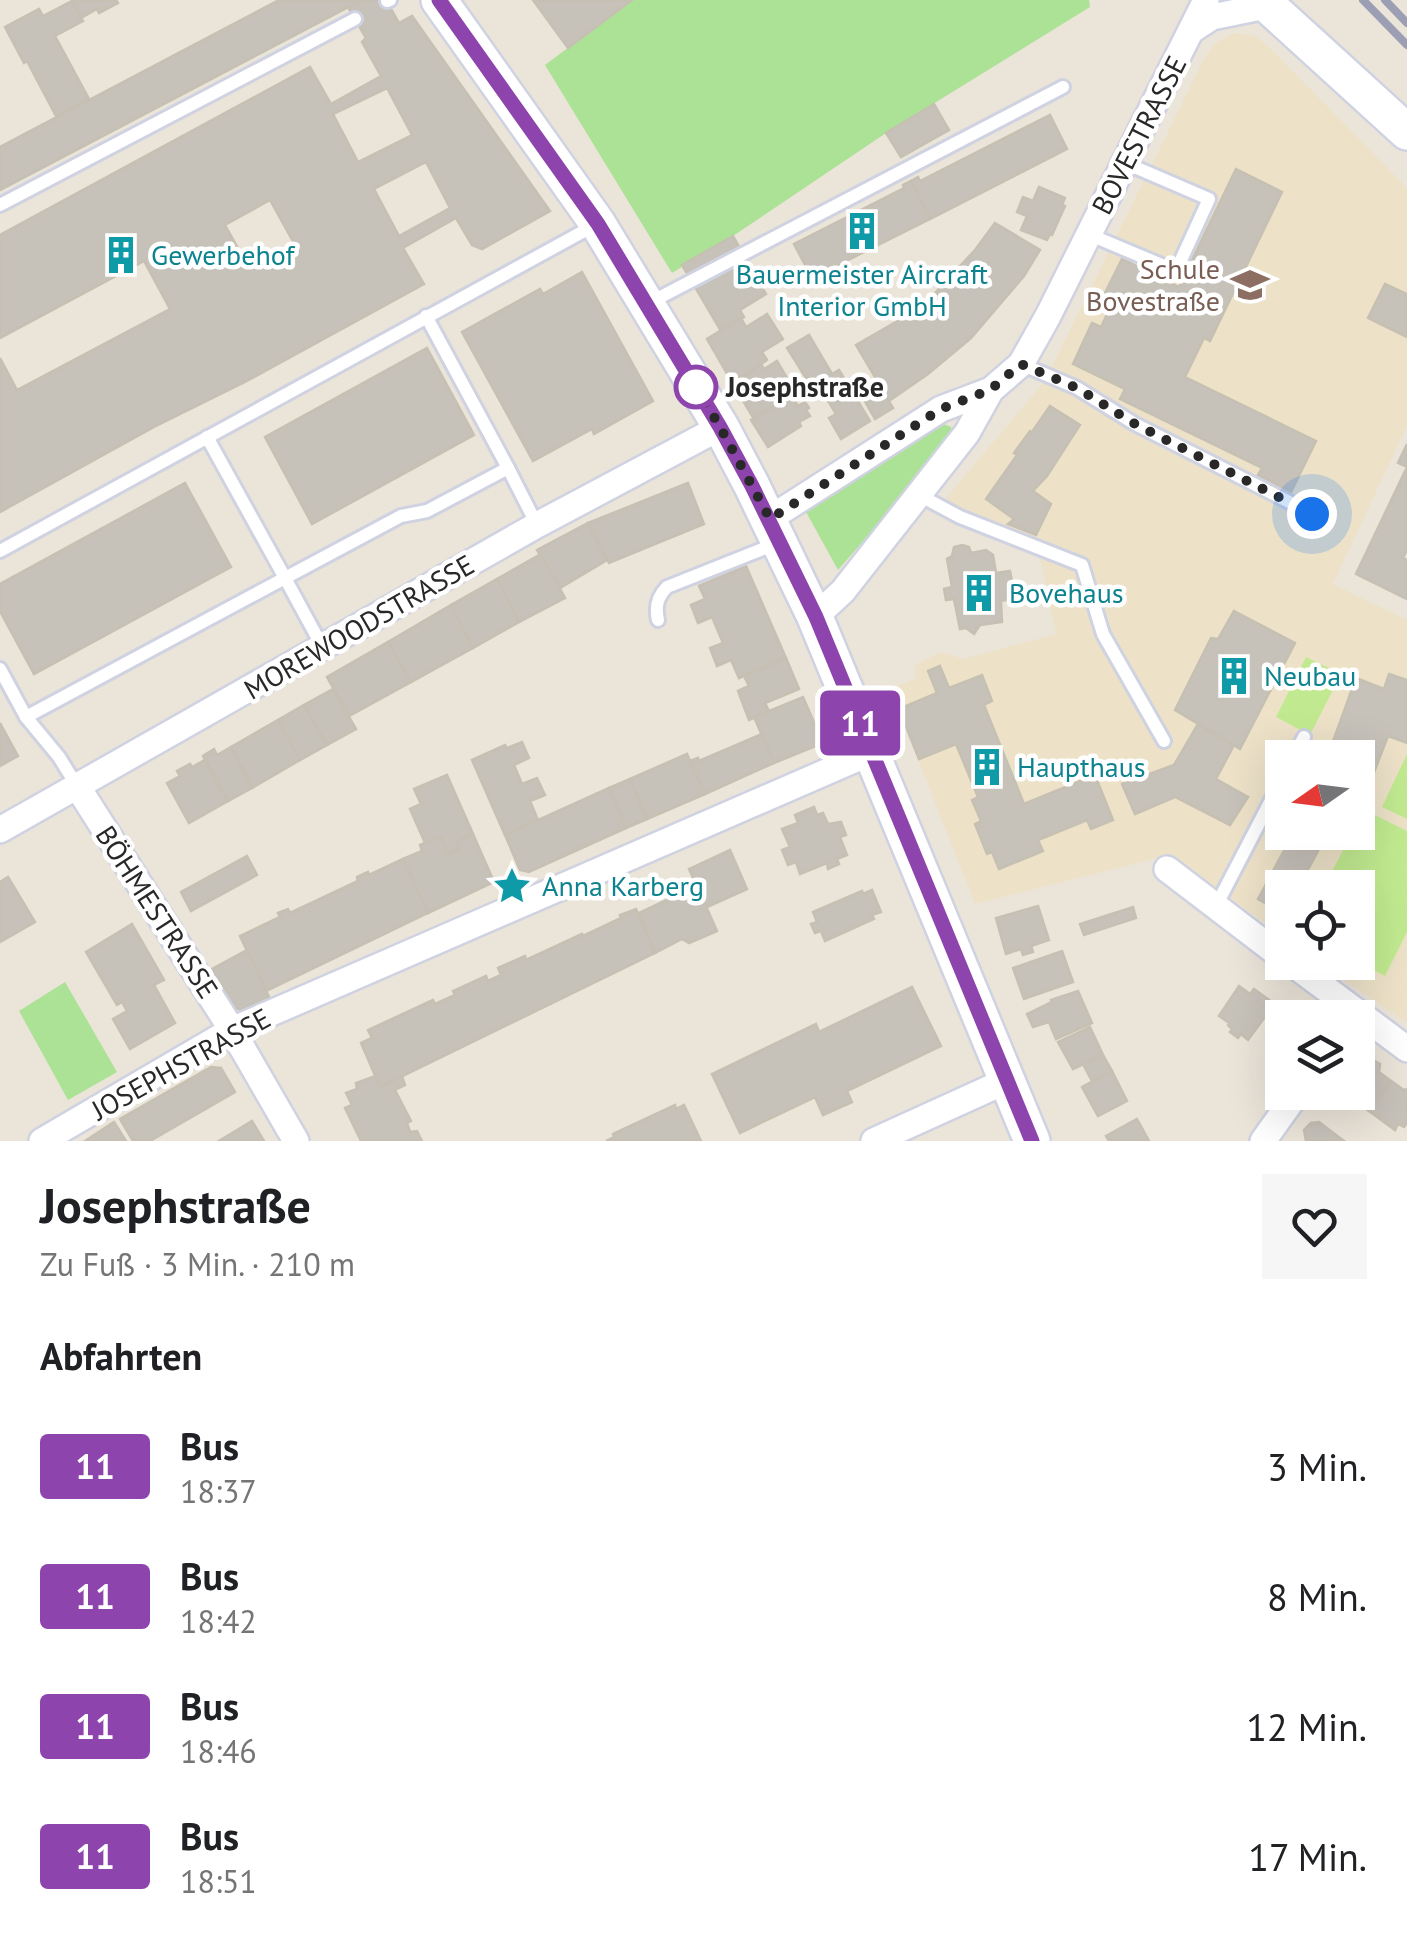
<!DOCTYPE html>
<html lang="de">
<meta charset="utf-8">
<style>
:root{--surface:#fff;--page:#f6f6f6;--text:#202124;--muted:#757577}
body{margin:0;font-family:"PT Sans",sans-serif;background:var(--page);color:var(--text);height:100vh;display:flex;flex-direction:column;font-size:38px;white-space:nowrap}
*{box-sizing:border-box;margin:0}
p{font-size:32px;color:var(--muted)}
.icon{flex:none;width:55px;height:55px;fill:none;stroke:currentColor;stroke-width:2;stroke-linecap:round;stroke-linejoin:round}
.map{position:relative;height:1141px;overflow:hidden}
.sheet{display:flex;flex-direction:column;background:var(--surface);flex:1}
.sheet>*{flex:none}
.badge{padding:0 20px;border-radius:8px;font-size:35px;line-height:65px}
.needle{width:65px;rotate:256deg}
.buttons{position:absolute;left:1265px;top:740px;display:grid;gap:20px}
.buttons a{display:grid;place-items:center;width:110px;height:110px;border-radius:0px;background:var(--surface);box-shadow:0 10px 40px #0002;font-size:50px}
.you{position:absolute;width:50px;height:50px;margin:-25px;border:8px solid #fff;border-radius:50%;background:#1a73e8;box-shadow:0 0 0 15px #1a73e833}
.map>.badge{position:absolute;translate:-50% -50%;box-shadow:0 0 0 5px #fff}
h2{padding:0 40px;font-size:38px;line-height:90px}
.round{display:grid;place-items:center;flex:none;width:105px;height:105px;border-radius:0px;background:var(--page)}
.head{display:flex;align-items:center;justify-content:space-between;height:170px;padding:0 40px}
h1{font-size:48px;font-weight:700;line-height:75px}
ul{padding:0;list-style:none}
li{display:flex;align-items:center;gap:30px;height:130px;padding:0 40px}
li div{flex:1}
li b{display:block;font-size:38px}
li em{font-style:normal}
li .badge{min-width:110px;font-weight:700;text-align:center}
.map>svg:first-child{display:block}
</style>
<div class="map">
<svg width="1407" height="1141" viewBox="0 0 1407 1141">
<rect width="100%" height="100%" fill="#ebe4d9"/>
<!-- education -->
<path fill="#ede2c8" fill-rule="evenodd" d="M1234 33 1256 36 1275 53 1407 188V426L1333 584 1407 620V1023L1321 963 1358 962V888H1282V935L1170 855 975 904 890 689 915 679V665L942 652 963 659 1056 634 1040 558 947 519 935 511 1044 382 1205 57 1216 43ZM1282 758H1358V832H1282Z"/>
<!-- green -->
<g fill="#ace295">
<polygon points="632,0 1089,0 1090,7 886,133 733,236 672,273 545,65"/>
<polygon points="936,421 951,427 953,438 838,570 805,510"/>
<polygon points="65,982 117,1072 68,1100 19,1011"/>
</g>
<!-- pitch -->
<g fill="#c1ea90">
<polygon points="1306,657 1341,674 1310,735 1276,717"/>
<polygon points="1407,754 1407,819 1382,807"/>
<polygon points="1363,809 1407,831 1407,932 1385,976 1358,962 1358,888 1324,887 1352,833 1358,832 1358,821"/>
</g>
<!-- building -->
<g fill="#c6c1b9" stroke="#c6c0b3" stroke-width="2.5" fill-rule="evenodd">
<polygon points="116,0 118,3 99,13 97,9 81,18 72,0"/>
<polygon points="279,0 362,0 0,190 0,147"/>
<path d="M362 0H386L399 23 412 16 550 211 482 249 472 245 456 218 403 248 424 284 245 382 154 427 0 512V358L17 390 170 309 144 261 0 338V235L310 67 331 104 381 76 362 42 366 38 348 7ZM387 88 412 135 358 162 333 114ZM426 162 450 208 399 236 374 189ZM270 200 295 245 250 270 225 225Z"/>
<polygon points="533,0 632,0 568,48"/>
<polygon points="72,1 83,21 55,36 89,99 56,116 27,61 24,63 5,27 39,9 43,16"/>
<polygon points="934,104 949,130 901,157 886,133"/>
<polygon points="1050,115 1067,149 930,219 911,181 918,177 920,181"/>
<polygon points="1236,169 1282,192 1210,341 1204,338 1185,377 1316,441 1291,492 1258,475 1262,468 1120,399 1125,389 1073,364 1092,323 1101,327 1112,304 1102,299 1122,259 1179,287"/>
<polygon points="911,181 930,219 812,278 794,244 904,188 903,185"/>
<polygon points="1039,187 1065,198 1062,205 1065,206 1052,235 1050,234 1047,240 1021,230 1027,216 1017,212 1023,197 1033,201"/>
<polygon points="995,223 1040,250 1024,276 971,338 928,374 889,401 856,345 922,307 975,250"/>
<polygon points="733,236 766,294 740,310 744,317 721,331 682,265"/>
<polygon points="582,272 653,401 594,434 592,429 533,461 462,332 540,289 543,294"/>
<polygon points="1385,284 1407,294 1407,337 1368,318"/>
<polygon points="767,314 783,339 762,352 767,360 733,384 707,339 741,318 746,327"/>
<polygon points="809,335 832,374 839,370 870,421 841,439 829,418 836,414 817,382 811,386 787,348"/>
<polygon points="427,348 474,435 312,524 265,437"/>
<polygon points="777,361 793,388 781,396 783,400 754,419 733,384 761,364 764,369"/>
<polygon points="881,388 893,408 875,419 863,398"/>
<polygon points="792,395 798,406 805,402 809,408 806,410 810,416 799,422 801,426 768,447 751,420"/>
<polygon points="1050,406 1080,425 1047,476 1033,491 1051,504 1036,535 1008,524 1014,519 986,499 1017,455 1014,453 1030,431 1032,432"/>
<polygon points="1407,444 1407,467 1398,463"/>
<polygon points="1407,467 1407,550 1403,558 1407,560 1407,599 1356,574"/>
<polygon points="185,483 231,567 34,674 0,611 0,584"/>
<polygon points="688,483 704,524 609,563 588,523"/>
<polygon points="588,523 607,560 560,588 537,550"/>
<polygon points="962,545 969,547 971,553 986,550 993,555 996,573 1010,571 1015,598 1001,601 1002,622 980,625 974,634 966,628 960,629 954,599 946,600 944,589 952,587 947,559 952,556 954,547"/>
<polygon points="541,554 565,598 519,622 497,579"/>
<polygon points="746,566 786,658 739,678 731,660 717,666 710,648 723,643 712,617 698,623 691,605 705,599 699,586"/>
<polygon points="497,579 519,622 473,648 451,605"/>
<polygon points="451,605 473,648 411,682 388,642"/>
<polygon points="1234,611 1295,643 1240,749 1175,710 1211,638 1218,639"/>
<polygon points="388,642 411,682 349,716 327,677"/>
<polygon points="786,658 799,689 765,703 769,711 749,720 738,691 749,686 744,676"/>
<polygon points="940,666 949,688 982,675 992,701 984,705 1024,804 1095,775 1113,820 1091,829 1087,820 1038,840 1043,851 999,869 992,852 987,854 975,824 981,821 972,800 978,797 956,744 919,759 899,709 937,693 928,671"/>
<polygon points="1389,674 1407,680 1407,743 1388,736 1361,806 1358,805 1358,758 1327,758 1356,678 1384,689"/>
<polygon points="333,689 356,729 327,745 304,705"/>
<polygon points="803,697 823,743 774,763 754,717"/>
<polygon points="304,705 327,745 300,760 278,720"/>
<polygon points="278,720 300,760 252,788 231,747"/>
<polygon points="0,723 18,756 0,766"/>
<polygon points="1198,724 1234,745 1216,779 1248,797 1230,825 1175,797 1135,814 1122,784 1174,765"/>
<polygon points="762,734 774,763 705,794 690,761 698,758 699,761"/>
<polygon points="522,742 529,758 514,765 522,784 537,778 545,795 530,801 538,820 505,835 472,760 505,745 507,748"/>
<polygon points="231,747 252,788 228,801 203,756 214,749 217,755"/>
<polygon points="687,754 705,794 647,819 630,779"/>
<polygon points="205,760 228,801 189,823 167,783 180,776 177,771 190,764 192,767"/>
<polygon points="447,775 473,834 456,842 459,849 448,854 440,837 425,843 410,809 421,804 414,789"/>
<polygon points="630,779 647,819 626,828 609,788"/>
<polygon points="609,788 626,828 529,872 520,870 505,835"/>
<polygon points="814,807 817,815 823,813 828,824 841,822 846,835 840,837 847,855 837,859 839,864 828,869 827,863 800,874 796,862 788,865 782,850 790,847 782,829 798,823 795,815"/>
<polygon points="1294,832 1314,832 1325,838 1298,888 1282,888 1282,913 1258,899"/>
<polygon points="473,834 494,882 428,913 403,859 422,851 420,845 440,837 448,854 459,849 456,842"/>
<polygon points="730,850 747,889 707,907 689,869"/>
<polygon points="247,856 257,875 191,911 181,892"/>
<polygon points="403,859 428,913 266,991 240,936 280,917 278,913 288,909 290,913 358,881 357,877 368,872 369,875"/>
<polygon points="8,877 35,922 0,942 0,882"/>
<polygon points="697,886 717,931 689,943 682,939 655,953 639,913"/>
<polygon points="872,890 881,912 872,915 874,919 825,941 821,931 815,933 811,924 817,922 813,912 862,891 863,894"/>
<polygon points="1038,906 1049,940 1031,946 1033,952 1023,955 1021,949 1006,954 996,918"/>
<polygon points="1133,907 1136,918 1084,935 1080,924"/>
<polygon points="636,909 655,953 380,1087 361,1043 372,1038 368,1030 433,1000 435,1004 455,995 453,991 486,976 488,981 501,975 498,968 525,956 526,960 582,934 583,936 621,918 620,915"/>
<polygon points="132,924 164,980 154,985 175,1023 130,1049 113,1019 127,1011 122,1002 117,1005 86,952"/>
<polygon points="247,950 269,997 242,1010 233,1008 212,969"/>
<polygon points="1062,951 1073,982 1024,999 1013,968"/>
<polygon points="1239,986 1250,994 1254,989 1269,1000 1264,1006 1270,1010 1248,1040 1241,1034 1238,1038 1230,1032 1232,1029 1228,1025 1229,1023 1219,1016"/>
<polygon points="912,987 941,1046 847,1091 852,1102 823,1115 815,1097 740,1133 712,1074 816,1024 819,1032"/>
<polygon points="1078,991 1092,1023 1056,1039 1049,1022 1033,1027 1027,1014 1052,1002 1051,1000"/>
<polygon points="1090,1027 1103,1055 1073,1069 1058,1042"/>
<polygon points="1103,1055 1112,1071 1092,1081 1083,1064"/>
<polygon points="1373,1060 1380,1064 1379,1072 1391,1081 1369,1111 1343,1093 1358,1092 1358,1069 1359,1070 1365,1063"/>
<polygon points="211,1067 221,1068 235,1092 150,1141 133,1141 120,1119"/>
<polygon points="1112,1071 1127,1101 1098,1116 1082,1087"/>
<polygon points="375,1076 380,1087 402,1076 405,1085 395,1090 411,1121 407,1123 410,1132 417,1131 422,1141 361,1141 345,1108 352,1105 346,1093 357,1089 356,1083"/>
<polygon points="1391,1081 1404,1090 1407,1089 1407,1123 1404,1127 1398,1124 1395,1130 1369,1111"/>
<polygon points="675,1105 676,1109 684,1105 701,1141 606,1141 614,1137 613,1134"/>
<polygon points="1137,1119 1149,1141 1109,1141 1106,1136"/>
<polygon points="252,1121 264,1141 219,1141"/>
<polygon points="114,1122 126,1141 85,1141"/>
<polygon points="1319,1122 1344,1141 1306,1141 1304,1130 1311,1123"/>
</g>
<g fill="none" stroke-linecap="round" stroke-linejoin="round">
<!-- lane casing -->
<g stroke="#cfd2e1" stroke-width="18">
<g id="lane">
<polyline points="387,1 390,0"/>
<polyline points="0,205 355,19"/>
<polyline points="1088,234 1176,271 1209,199 1123,162"/>
<polyline points="649,303 1063,87"/>
<polyline points="426,316 508,468"/>
<polyline points="1021,364 1077,388 1135,424 1311,513"/>
<polyline points="207,437 285,578 401,516 427,511 508,468 537,525"/>
<polyline points="919,495 960,517 1082,565 1103,634 1164,741"/>
<polyline points="0,551 595,225"/>
<path d="M658 620C655 607 657 597 667 587L778 543"/>
<polyline points="0,669 26,717 59,757 77,786"/>
<polyline points="26,717 285,578 323,648"/>
<polyline points="1293,758 1304,737"/>
<polyline points="1216,906 1282,779"/>
</g>
</g>
<!-- street casing -->
<g stroke="#cfd2e1" stroke-width="30">
<g id="street">
<polyline points="1192,30 1212,17 1266,6"/>
<polyline points="769,519 941,409 991,390"/>
<polyline points="815,617 843,591 967,433 991,390 1021,364 1048,316 1206,0"/>
<polyline points="77,786 232,1030 296,1141"/>
<polyline points="0,830 537,525 721,427"/>
<polyline points="1167,869 1282,957"/>
<polyline points="1290,962 1407,1049"/>
<polyline points="42,1141 232,1030 872,752"/>
<polyline points="874,1141 1006,1081"/>
<polyline points="1263,1141 1298,1092"/>
</g>
</g>
<!-- secondary casing -->
<g stroke="#cfd2e1" stroke-width="40">
<g id="secondary">
<polyline points="439,0 598,224 721,427 752,486 815,617 1032,1141"/>
<polyline points="1262,0 1407,132"/>
</g>
</g>
<!-- lane -->
<use href="#lane" stroke="#fff" stroke-width="12"/>
<!-- street -->
<use href="#street" stroke="#fff" stroke-width="25"/>
<!-- secondary -->
<use href="#secondary" stroke="#fff" stroke-width="35"/>
<!-- rail -->
<g stroke="#9c9fb3" stroke-width="8">
<polyline points="1363,0 1407,45"/>
<polyline points="1385,0 1407,23"/>
</g>
</g>
<g fill="none" stroke-linecap="round" stroke-linejoin="round">
<!-- line casing -->
<g stroke="#fff" stroke-width="22">
<polyline id="line" points="439,0 598,224 720,427 752,486 816,617 1032,1141"/>
</g>
<!-- line -->
<use href="#line" stroke="#8e44ad" stroke-width="15"/>
<!-- walk -->
<polyline stroke="#282828" stroke-width="10" stroke-dasharray="0 18" points="696,387 720,427 770,519 941,409 990,390 1021,364 1077,388 1135,424 1312,514"/>
</g>
<!-- icons -->
<defs>
<g id="building-bare" transform="scale(3)"><path d="M-4-6H4V6H1V3H-1V6H-4ZM-2.5-4.3h1.7v1.8h-1.7ZM.8-4.3h1.7v1.8H.8ZM-2.5-1h1.7V.8h-1.7ZM.8-1h1.7V.8H.8Z" fill="#0f9aa8" stroke="#fff" stroke-width="2.5" paint-order="stroke"/></g>
<g id="school-bare" transform="scale(3)"><path d="M0-5L7-2L0 1L-7-2ZM-4 1L0 2.5L4 1V4Q0 6-4 4Z" fill="#8d6e63" stroke="#fff" stroke-width="2.5" paint-order="stroke"/></g>
<g id="sight-bare" transform="scale(3)"><path d="M0-6L1.8-2.2L6-1.7L2.9 1.2L3.7 5.4L0 3.3L-3.7 5.4L-2.9 1.2L-6-1.7L-1.8-2.2Z" fill="#0f9aa8" stroke="#fff" stroke-width="2.5" paint-order="stroke"/></g>
</defs>
<g fill-rule="evenodd">
<use href="#building-bare" x="862" y="231"/>
<use href="#building-bare" x="121" y="255"/>
<use href="#school-bare" x="1250" y="285"/>
<use href="#building-bare" x="979" y="593"/>
<use href="#building-bare" x="1234" y="676"/>
<use href="#building-bare" x="987" y="767"/>
<use href="#sight-bare" x="512" y="886"/>
</g>
<!-- markers -->
<circle fill="#fff" stroke="#8e44ad" stroke-width="5" cx="696" cy="387" r="20"/>
<g text-anchor="middle" stroke-width="9" stroke-linejoin="round" paint-order="stroke">
<!-- street labels -->
<g font-size="28" fill="#282828" stroke="#fff">
<text transform="translate(1139 135) rotate(-63)" y="10">BOVESTRASSE</text>
<text transform="translate(359 627) rotate(-30)" y="10">MOREWOODSTRASSE</text>
<text transform="translate(157 912) rotate(57)" y="10">BÖHMESTRASSE</text>
<text transform="translate(181 1064) rotate(-29)" y="10">JOSEPHSTRASSE</text>
</g>
<!-- culture labels -->
<g font-size="28" fill="#0d838f" stroke="#fff" text-anchor="start">
<text x="151" y="265">Gewerbehof</text>
<text x="862" y="284" text-anchor="middle">Bauermeister Aircraft<tspan x="862" dy="32">Interior GmbH</tspan></text>
<text x="1009" y="603">Bovehaus</text>
<text x="1264" y="686">Neubau</text>
<text x="1017" y="777">Haupthaus</text>
<text x="542" y="896">Anna Karberg</text>
</g>
<!-- education labels -->
<g font-size="28" fill="#785e54" stroke="#fff" text-anchor="end">
<text x="1220" y="279">Schule<tspan x="1220" dy="32">Bovestraße</tspan></text>
</g>
<!-- stop labels -->
<g font-size="28" font-weight="bold" fill="#282828" stroke="#fff" text-anchor="start">
<text x="726" y="397">Josephstraße</text>
</g>
</g>
</svg>
<div class="buttons">
<a><svg class="needle" viewBox="-14 -14 28 28"><path d="M0-13l5 13h-10z" fill="#e53935"/><path d="M0 13l5-13h-10z" fill="#757577"/></svg></a>
<a><svg class="icon" aria-label="locate" viewBox="0 0 24 24"><circle cx="12" cy="12" r="6"/><path d="M12 2v4M12 18v4M2 12h4M18 12h4"/></svg></a>
<a><svg class="icon" aria-label="layers" viewBox="0 0 24 24"><path d="M12 4l9 5-9 5-9-5zM3 14l9 5 9-5"/></svg></a>
</div>
<div class="you" style="left:1312px;top:514px"></div>
<b class="badge" style="left:860px;top:723px;background:#8e44ad;color:#fff">11</b>
</div>
<section class="sheet">
<div class="head"><div><h1>Josephstraße</h1><p>Zu Fuß · 3 Min. · 210 m</p></div><a class="round"><svg class="icon" aria-label="heart" viewBox="0 0 24 24"><path d="M12 20l-8-8c-3-5 5-10 8-4 3-6 11-1 8 4z"/></svg></a></div>
<h2>Abfahrten</h2>
<ul>
<li><span class="badge" style="background:#8e44ad;color:#fff">11</span><div><b>Bus</b><p>18:37</p></div><em>3 Min.</em></li>
<li><span class="badge" style="background:#8e44ad;color:#fff">11</span><div><b>Bus</b><p>18:42</p></div><em>8 Min.</em></li>
<li><span class="badge" style="background:#8e44ad;color:#fff">11</span><div><b>Bus</b><p>18:46</p></div><em>12 Min.</em></li>
<li><span class="badge" style="background:#8e44ad;color:#fff">11</span><div><b>Bus</b><p>18:51</p></div><em>17 Min.</em></li>
</ul>
</section>
